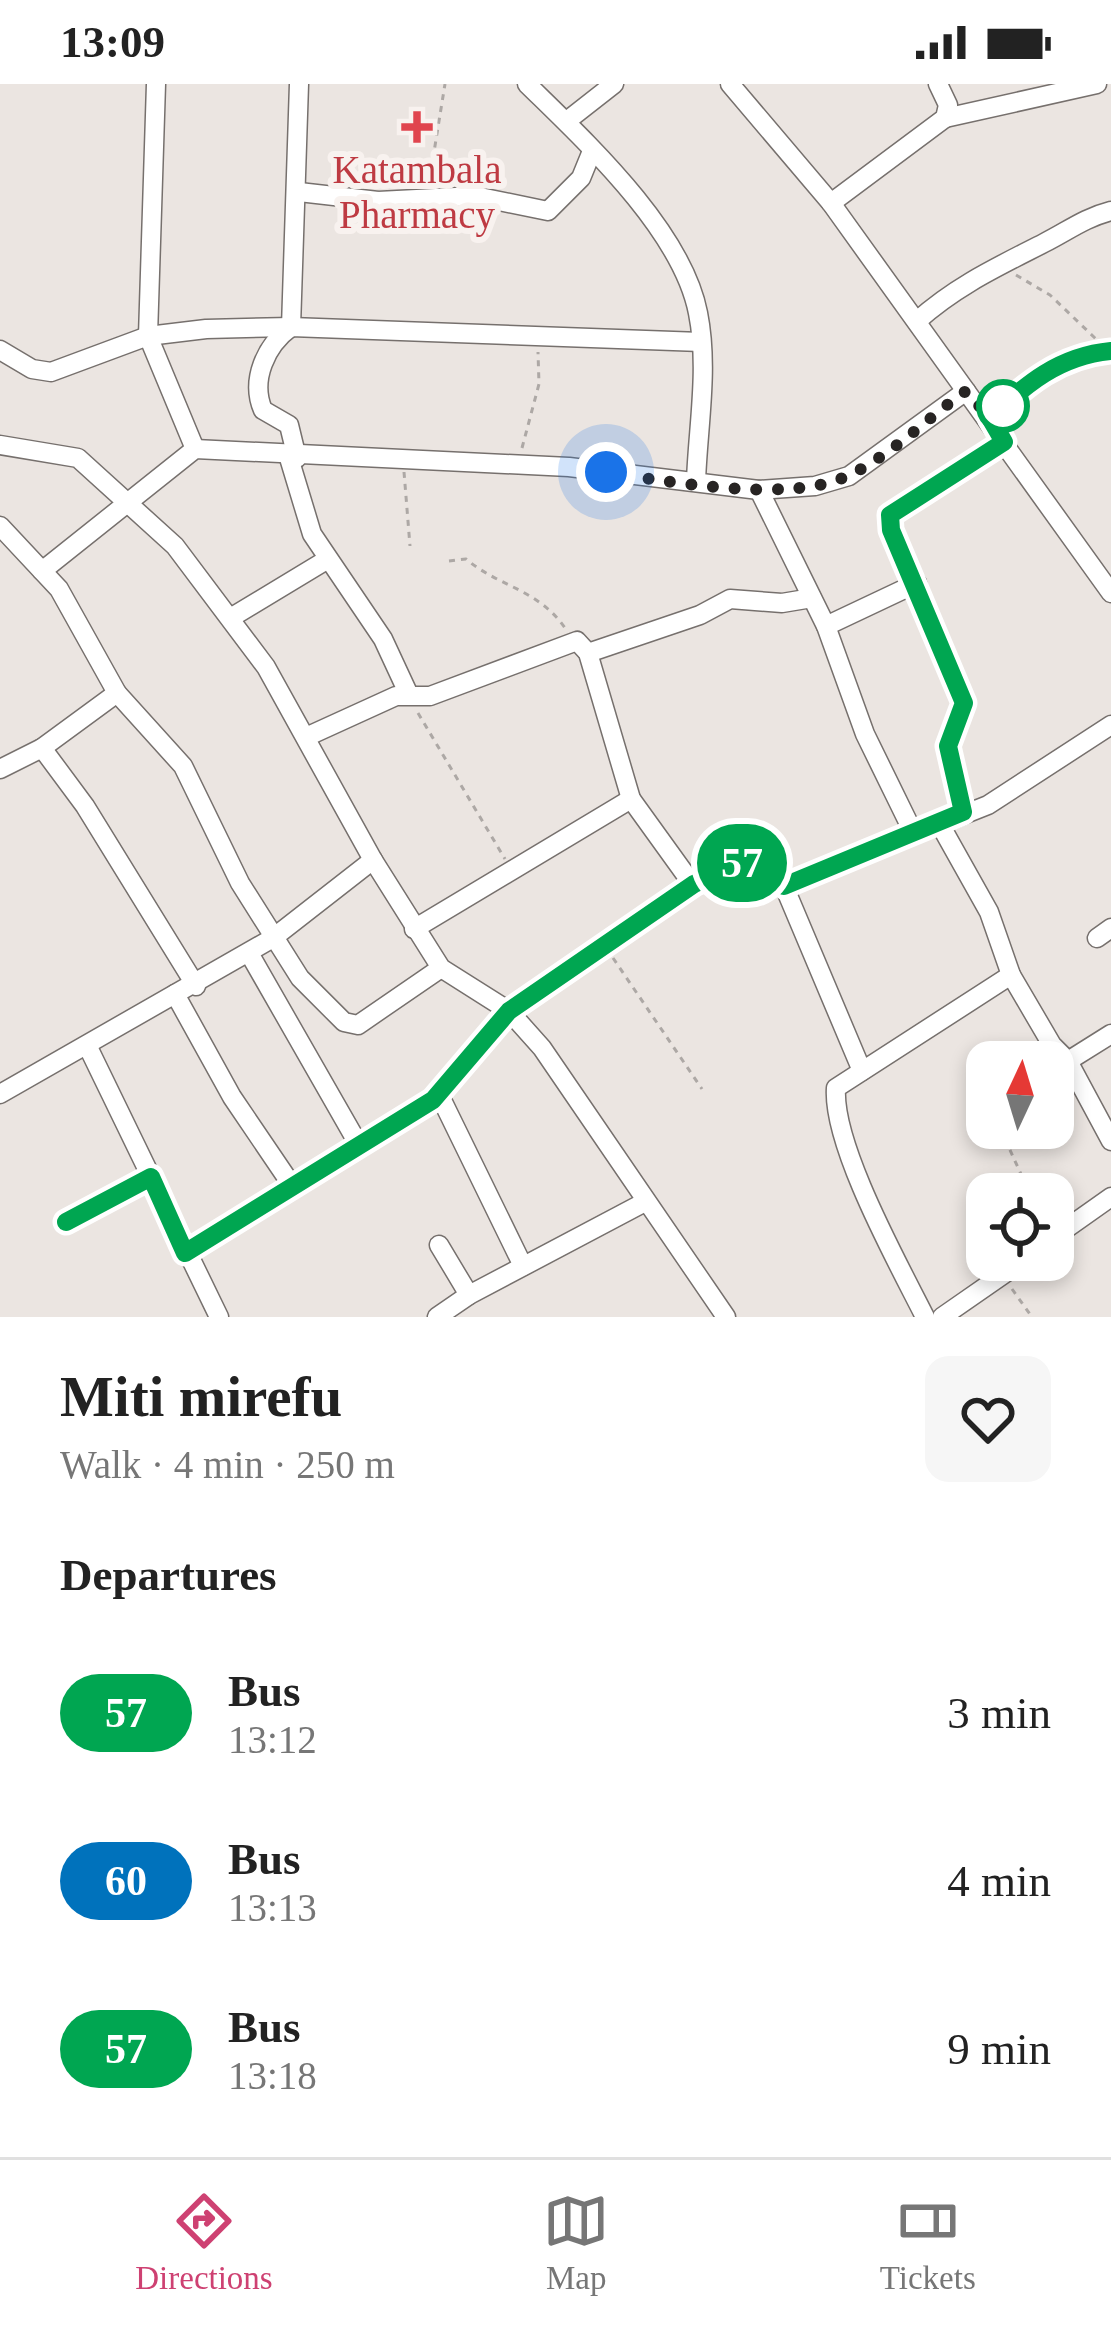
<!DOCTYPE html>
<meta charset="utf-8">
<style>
:root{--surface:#fff;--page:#f6f6f6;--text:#222;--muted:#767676;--line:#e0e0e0;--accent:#ce4172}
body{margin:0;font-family:"Times New Roman",serif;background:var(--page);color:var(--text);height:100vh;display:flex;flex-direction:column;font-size:45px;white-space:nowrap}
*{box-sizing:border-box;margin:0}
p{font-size:39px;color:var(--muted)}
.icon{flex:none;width:66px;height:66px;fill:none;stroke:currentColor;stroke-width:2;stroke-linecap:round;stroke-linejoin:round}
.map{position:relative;height:1233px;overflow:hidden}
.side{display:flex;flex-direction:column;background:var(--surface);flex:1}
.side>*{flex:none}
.badge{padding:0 24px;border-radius:39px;font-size:42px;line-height:78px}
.needle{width:78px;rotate:4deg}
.tools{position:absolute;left:966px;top:957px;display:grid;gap:24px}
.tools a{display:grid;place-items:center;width:108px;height:108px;border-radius:24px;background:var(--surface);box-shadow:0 6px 18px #0003;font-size:60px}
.you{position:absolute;width:60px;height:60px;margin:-30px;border:9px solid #fff;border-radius:50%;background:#1a73e8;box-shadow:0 0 0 18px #1a73e833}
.map>.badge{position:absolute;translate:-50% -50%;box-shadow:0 0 0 6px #fff}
h2{padding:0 60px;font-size:45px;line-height:108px}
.round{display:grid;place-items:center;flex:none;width:126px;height:126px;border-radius:24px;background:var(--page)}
.summary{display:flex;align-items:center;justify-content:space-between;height:204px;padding:0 60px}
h1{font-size:57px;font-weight:800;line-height:90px}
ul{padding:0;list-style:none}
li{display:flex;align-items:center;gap:36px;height:168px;padding:0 60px}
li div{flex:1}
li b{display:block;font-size:45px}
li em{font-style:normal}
li .badge{min-width:132px;font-weight:700;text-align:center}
.status{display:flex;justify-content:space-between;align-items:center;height:84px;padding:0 60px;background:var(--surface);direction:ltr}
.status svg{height:33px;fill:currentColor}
.dock{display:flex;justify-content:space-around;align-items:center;height:168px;border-top:3px solid var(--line);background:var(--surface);font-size:33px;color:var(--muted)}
.dock a{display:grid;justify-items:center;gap:6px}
.dock .on{color:var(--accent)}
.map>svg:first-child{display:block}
</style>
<div class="status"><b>13:09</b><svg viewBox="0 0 49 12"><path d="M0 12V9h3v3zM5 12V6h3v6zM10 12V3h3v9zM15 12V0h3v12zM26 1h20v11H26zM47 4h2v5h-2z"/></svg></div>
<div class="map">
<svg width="1111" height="1233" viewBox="0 0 1111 1233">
<rect width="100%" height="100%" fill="#ebe5e1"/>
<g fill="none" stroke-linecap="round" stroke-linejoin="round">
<!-- minor casing -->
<g stroke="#76706d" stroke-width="21">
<g id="minor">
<polyline points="156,0 148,252 195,365"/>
<path d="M527 0C585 57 682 146 698 229 709 284 698 342 696 397"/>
<polyline points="730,0 831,119 1111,509"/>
<polyline points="945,34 1097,0"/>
<polyline points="568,36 614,0"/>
<polyline points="299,108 378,117 475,112 548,127 581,94 592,67"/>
<polyline points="831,119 945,34 948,21 938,0"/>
<path d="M917 237C956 202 997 183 1044 159 1068 147 1084 134 1111 127"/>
<polyline points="0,266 32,285 51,288 148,252 206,245 291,243 701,258"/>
<path d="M990 334C1026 300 1059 272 1111 267"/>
<polyline points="0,361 78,374 175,462 266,583 373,776 441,884 509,927 542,964 726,1233"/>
<polyline points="289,374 312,450 383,555 409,611"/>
<path d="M297 374 289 341 263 326C250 296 266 261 291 243L299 0"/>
<polyline points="759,406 826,542 865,650 913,748"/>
<polyline points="0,442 59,505 117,609 183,682 240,799 300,894 344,938 358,941 441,884"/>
<polyline points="42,487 195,365 569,383 759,406 815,402 849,392 966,307"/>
<polyline points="232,533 328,475"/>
<polyline points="826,542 917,499"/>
<polyline points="588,569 700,531 730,515 782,519 812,514"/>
<polyline points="306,653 396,612 430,612 577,557 588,569 631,715 693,801"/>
<polyline points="42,664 85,722 196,902"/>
<polyline points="0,685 42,664 117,609"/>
<polyline points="963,728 948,661 963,614 891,445 890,431 1004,358"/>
<polyline points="938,737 989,828 1011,891 1052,961 1068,977 1111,1057"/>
<polyline points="784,802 988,721 1111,641"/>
<polyline points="414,845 631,715"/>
<polyline points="1097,854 1111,844"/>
<polyline points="249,869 360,1063"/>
<polyline points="175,910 232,1013 291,1100"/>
<polyline points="87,961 219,1233"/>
<polyline points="1068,977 1111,950"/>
<polyline points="0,1010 273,854 373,776"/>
<polyline points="439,1010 523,1182"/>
<polyline points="66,1138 151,1093"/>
<polyline points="1053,1154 1111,1113"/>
<polyline points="439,1161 469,1211"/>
<polyline points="185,1169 433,1016 509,927 693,801 741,779 762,783 784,802 862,987"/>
<polyline points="437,1233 469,1211 645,1118"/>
<path d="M925 1233C899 1181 832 1061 836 1004L1011 891"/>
<polyline points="942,1233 1024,1176"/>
</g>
</g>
<!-- path -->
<g stroke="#ada8a5" stroke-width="3" stroke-dasharray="6 6" stroke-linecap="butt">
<polyline points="429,99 445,0"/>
<polyline points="1016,191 1050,211 1096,255"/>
<polyline points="522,364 539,300 538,268"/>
<polyline points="404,388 410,462"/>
<path d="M449 477 466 475C499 503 538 505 565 544"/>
<polyline points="418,629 505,775"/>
<polyline points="613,874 702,1005"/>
<polyline points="1000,1044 1030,1110"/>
<polyline points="1053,1118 1075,1119"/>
<polyline points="1012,1205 1032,1233"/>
</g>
<!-- minor -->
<use href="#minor" stroke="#fff" stroke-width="18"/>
</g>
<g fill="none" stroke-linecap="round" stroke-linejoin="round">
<!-- line casing -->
<g stroke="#fff" stroke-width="27">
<path id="line" d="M66 1138 151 1093 185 1169 433 1016 509 927 694 800 741 779 762 783 784 802 963 728 948 662 964 619 891 446 890 431 1004 358 990 334C1026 300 1059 272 1111 267"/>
</g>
<!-- line -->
<use href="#line" stroke="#00a651" stroke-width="18"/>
<!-- walk -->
<path stroke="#272423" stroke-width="12" stroke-dasharray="0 21.6" d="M606 388C667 398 790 419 845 393 890 373 926 335 966 307L990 334 1011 315 1003 322"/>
</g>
<!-- markers -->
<path fill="#e0444e" stroke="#f8f2ef" stroke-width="4.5" d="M411 25h12v12h12v12h-12v12h-12v-12h-12v-12h12z"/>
<circle fill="#fff" stroke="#00a651" stroke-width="6" cx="1003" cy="322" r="24"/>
<g text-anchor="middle" stroke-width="12" stroke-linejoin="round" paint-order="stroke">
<!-- health labels -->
<g font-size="39" fill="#be3a42" stroke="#f8f2ef">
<text x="417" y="99">Katambala<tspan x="417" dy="45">Pharmacy</tspan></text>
</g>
</g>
</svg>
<div class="tools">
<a><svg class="needle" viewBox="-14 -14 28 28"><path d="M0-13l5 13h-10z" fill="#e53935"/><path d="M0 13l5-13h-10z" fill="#767676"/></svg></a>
<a><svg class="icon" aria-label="locate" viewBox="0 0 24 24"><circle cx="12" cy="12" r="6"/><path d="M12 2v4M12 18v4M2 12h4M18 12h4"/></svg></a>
</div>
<div class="you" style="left:606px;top:388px"></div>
<b class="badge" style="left:742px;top:779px;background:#00a651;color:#fff">57</b>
</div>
<section class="side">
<div class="summary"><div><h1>Miti mirefu</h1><p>Walk · 4 min · 250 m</p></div><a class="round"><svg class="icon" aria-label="heart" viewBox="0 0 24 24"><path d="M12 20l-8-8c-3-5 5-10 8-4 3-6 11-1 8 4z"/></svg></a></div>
<h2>Departures</h2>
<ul>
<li><span class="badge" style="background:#00a651;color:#fff">57</span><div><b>Bus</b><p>13:12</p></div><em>3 min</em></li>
<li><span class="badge" style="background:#0072bc;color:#fff">60</span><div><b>Bus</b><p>13:13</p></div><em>4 min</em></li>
<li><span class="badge" style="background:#00a651;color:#fff">57</span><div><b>Bus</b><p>13:18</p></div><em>9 min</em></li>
</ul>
</section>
<nav class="dock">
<a class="on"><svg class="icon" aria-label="directions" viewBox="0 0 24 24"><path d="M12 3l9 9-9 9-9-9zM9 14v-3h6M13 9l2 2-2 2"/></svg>Directions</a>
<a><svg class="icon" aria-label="map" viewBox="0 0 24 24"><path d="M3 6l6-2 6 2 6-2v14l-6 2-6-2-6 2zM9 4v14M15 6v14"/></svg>Map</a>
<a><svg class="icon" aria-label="tickets" viewBox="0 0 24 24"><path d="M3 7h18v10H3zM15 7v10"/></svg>Tickets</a>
</nav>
